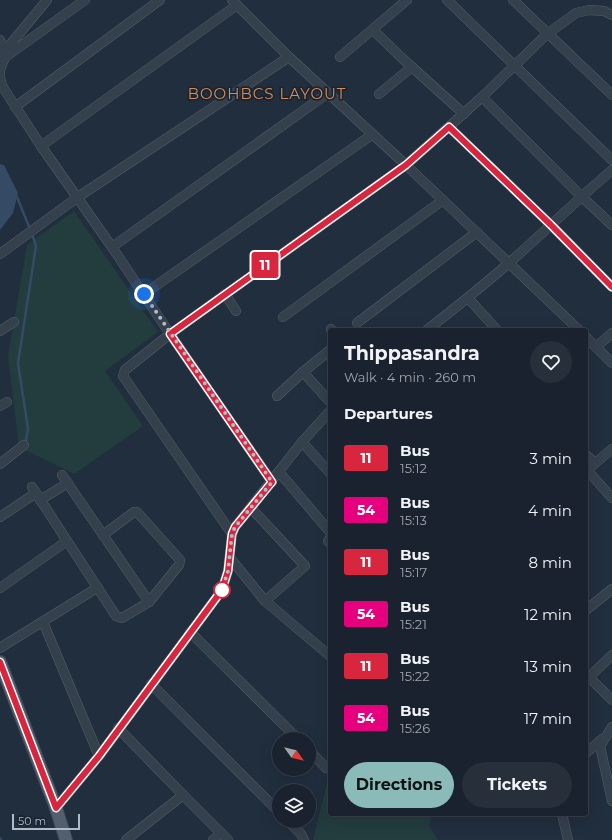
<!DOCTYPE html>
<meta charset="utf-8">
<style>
:root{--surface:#19222e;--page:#262f3a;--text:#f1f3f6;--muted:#9fa4aa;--line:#373f4a;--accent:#8bbbb9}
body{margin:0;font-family:Montserrat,sans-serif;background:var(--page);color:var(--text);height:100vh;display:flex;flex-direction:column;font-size:15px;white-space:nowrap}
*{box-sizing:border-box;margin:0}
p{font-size:13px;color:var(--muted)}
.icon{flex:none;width:22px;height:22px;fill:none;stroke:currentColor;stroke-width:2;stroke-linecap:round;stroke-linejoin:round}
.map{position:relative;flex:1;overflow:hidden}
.panel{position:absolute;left:328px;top:328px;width:260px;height:488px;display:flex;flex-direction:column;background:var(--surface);border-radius:4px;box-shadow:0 4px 16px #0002,0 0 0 1px var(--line)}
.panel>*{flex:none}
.badge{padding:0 8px;border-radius:3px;font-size:14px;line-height:26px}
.needle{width:26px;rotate:124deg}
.buttons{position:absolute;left:272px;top:732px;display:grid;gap:8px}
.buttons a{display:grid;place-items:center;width:44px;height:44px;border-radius:50%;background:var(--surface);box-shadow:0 4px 16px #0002,0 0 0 1px var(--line);font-size:20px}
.scale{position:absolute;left:12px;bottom:10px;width:68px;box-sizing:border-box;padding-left:4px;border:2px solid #b0bbc8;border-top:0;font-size:11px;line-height:14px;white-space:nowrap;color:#b0bbc8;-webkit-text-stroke:3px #1a2531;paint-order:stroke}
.you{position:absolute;width:20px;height:20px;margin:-10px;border:3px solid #fff;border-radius:50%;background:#1a73e8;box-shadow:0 0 0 6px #1a73e833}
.map>.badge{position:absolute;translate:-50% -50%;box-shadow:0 0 0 2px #fff}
h2{padding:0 16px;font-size:15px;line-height:36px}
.round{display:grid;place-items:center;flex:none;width:42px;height:42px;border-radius:21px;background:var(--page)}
.head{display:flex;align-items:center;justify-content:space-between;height:68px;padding:0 16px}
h1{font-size:19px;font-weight:700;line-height:30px}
.action{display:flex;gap:8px;margin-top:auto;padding:8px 16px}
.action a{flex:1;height:46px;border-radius:24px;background:var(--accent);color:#111;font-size:16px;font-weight:700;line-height:46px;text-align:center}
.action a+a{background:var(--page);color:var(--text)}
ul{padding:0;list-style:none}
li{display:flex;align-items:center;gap:12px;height:52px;padding:0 16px}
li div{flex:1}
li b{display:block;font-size:15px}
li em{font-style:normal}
li .badge{min-width:44px;font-weight:700;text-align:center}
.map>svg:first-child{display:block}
</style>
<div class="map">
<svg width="612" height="840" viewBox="0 0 612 840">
<rect width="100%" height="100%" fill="#212e3d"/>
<!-- green -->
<g fill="#233c3e">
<polygon points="74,211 158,332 105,371 143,426 74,474 19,447 8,356 27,245"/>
<polygon points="330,771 330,814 432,814 429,826 438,840 313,840"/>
</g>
<!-- water -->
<polygon fill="#344a65" points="0,164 4,165 18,193 13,213 0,230"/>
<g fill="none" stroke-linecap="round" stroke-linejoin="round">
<!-- stream -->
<g stroke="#344a65" stroke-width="2.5">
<polyline points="17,197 30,229"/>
<polyline points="23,442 26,440 28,429 18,363 36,246 32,234"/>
<polyline points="0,838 1,840"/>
</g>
<!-- minor casing -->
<g stroke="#535e6a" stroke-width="10">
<g id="minor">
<polyline points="447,0 612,160"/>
<polyline points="513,0 612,95"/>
<polyline points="373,30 403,59 464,114"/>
<path d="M0 40C2 46 5 53 4 60 2 64 0 68 0 72"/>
<polyline points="4,52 47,0"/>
<polyline points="340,57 407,0"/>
<polyline points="4,58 85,0"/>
<polyline points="0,77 2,86 41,146 112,247"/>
<polyline points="379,94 412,67"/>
<polyline points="482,97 581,196 612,225"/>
<polyline points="15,107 160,0"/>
<polyline points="449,127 551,225 612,287"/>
<polyline points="41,146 237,5"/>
<polyline points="0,254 78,197 289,57"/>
<polyline points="144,294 373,134"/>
<polyline points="225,294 236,311"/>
<polyline points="468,298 497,330"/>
<polyline points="283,317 443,200"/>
<polyline points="357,323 477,232"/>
<polyline points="331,329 332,330"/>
<path d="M427 330C455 308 483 286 510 262 544 232 577 200 612 170"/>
<polyline points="579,330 406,165 482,97 547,34 576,13 589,10 604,11 612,15"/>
<polyline points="0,331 14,322"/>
<polyline points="586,337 612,363"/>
<polyline points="596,347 612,333"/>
<polyline points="303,372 330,402"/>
<polyline points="277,396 303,372 330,350"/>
<polyline points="0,406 7,402"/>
<polyline points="302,442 330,473"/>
<polyline points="586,455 595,463"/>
<polyline points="0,464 24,445"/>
<polyline points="587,470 612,498"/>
<polyline points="586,471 612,449"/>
<polyline points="279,472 330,532"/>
<polyline points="62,475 149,602"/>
<polyline points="272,482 170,334 112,247 328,93"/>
<polyline points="32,487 116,616 122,618 149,602 179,565 180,560 137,512 134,512 103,535"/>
<polyline points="40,500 68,483"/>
<polyline points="251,508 305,566 265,601"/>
<polyline points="0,517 36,493"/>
<polyline points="232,534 123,376 125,370 170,334 406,165 289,57 232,0"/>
<polyline points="330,539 328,541 330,543"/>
<polyline points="230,558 265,601 330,656"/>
<polyline points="0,588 67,541"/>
<polyline points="586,610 612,589"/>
<polyline points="43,622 99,756"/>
<polyline points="190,632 298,739"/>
<polyline points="0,648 92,591"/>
<polyline points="586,674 612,700"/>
<polyline points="586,680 612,655"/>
<polyline points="151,684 279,812"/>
<polyline points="612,727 600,746 612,801"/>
<polyline points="118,728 183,795 228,840"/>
<polyline points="309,750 326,768"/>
<polyline points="586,753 602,739"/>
<polyline points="56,808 99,756 222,590 228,571 232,534 235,527 302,442 330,411"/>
<polyline points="562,814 568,840"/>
<polyline points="288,821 301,834 304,840"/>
<polyline points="126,840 183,795"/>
<polyline points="213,840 221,833"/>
</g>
</g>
<!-- major casing -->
<g stroke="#3e4955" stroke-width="14">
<polyline id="major" points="0,662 56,808 66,840"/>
</g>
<!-- minor -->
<use href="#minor" stroke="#35404d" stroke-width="9"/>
<!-- major -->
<use href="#major" stroke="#535f6d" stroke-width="12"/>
</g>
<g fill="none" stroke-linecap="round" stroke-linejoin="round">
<!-- line casing -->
<g stroke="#fff" stroke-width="9">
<polyline id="line" points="0,662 56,808 99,756 222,590 228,571 232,534 235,527 272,482 170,334 406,165 449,127 551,225 612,287"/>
</g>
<!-- line -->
<use href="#line" stroke="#d7263d" stroke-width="6"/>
<!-- walk -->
<polyline stroke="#b0bbc8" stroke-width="4" stroke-dasharray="0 7.2" points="144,294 272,482 235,527 232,534 228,571 222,590"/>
</g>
<!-- markers -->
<circle fill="#fff" stroke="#d7263d" stroke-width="2" cx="222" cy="590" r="8"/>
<g text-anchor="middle" stroke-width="3.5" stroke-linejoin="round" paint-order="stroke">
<!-- neighbourhood labels -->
<g font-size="15" letter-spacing="1" fill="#da8c5a" stroke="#1a2531">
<text x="267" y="99">BOOHBCS LAYOUT</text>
</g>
</g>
</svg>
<div class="buttons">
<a><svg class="needle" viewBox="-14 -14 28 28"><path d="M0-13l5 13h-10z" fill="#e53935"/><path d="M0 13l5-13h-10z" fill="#9fa4aa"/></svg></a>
<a><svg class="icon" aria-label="layers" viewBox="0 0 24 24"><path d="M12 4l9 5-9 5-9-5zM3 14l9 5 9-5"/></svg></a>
</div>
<div class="scale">50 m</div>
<div class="you" style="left:144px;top:294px"></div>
<b class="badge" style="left:265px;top:265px;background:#d7263d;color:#fff">11</b>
<section class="panel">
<div class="head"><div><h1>Thippasandra</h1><p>Walk · 4 min · 260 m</p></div><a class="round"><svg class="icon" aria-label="heart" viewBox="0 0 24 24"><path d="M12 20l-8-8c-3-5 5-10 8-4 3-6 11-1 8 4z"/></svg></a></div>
<h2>Departures</h2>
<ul>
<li><span class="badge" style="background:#d7263d;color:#fff">11</span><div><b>Bus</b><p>15:12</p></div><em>3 min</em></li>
<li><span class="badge" style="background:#e6007e;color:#fff">54</span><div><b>Bus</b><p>15:13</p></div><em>4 min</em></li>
<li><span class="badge" style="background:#d7263d;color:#fff">11</span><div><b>Bus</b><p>15:17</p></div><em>8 min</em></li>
<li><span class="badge" style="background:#e6007e;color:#fff">54</span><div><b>Bus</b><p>15:21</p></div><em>12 min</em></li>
<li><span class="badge" style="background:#d7263d;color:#fff">11</span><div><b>Bus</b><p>15:22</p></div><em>13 min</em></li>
<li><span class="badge" style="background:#e6007e;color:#fff">54</span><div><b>Bus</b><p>15:26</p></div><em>17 min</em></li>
</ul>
<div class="action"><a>Directions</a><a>Tickets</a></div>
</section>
</div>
